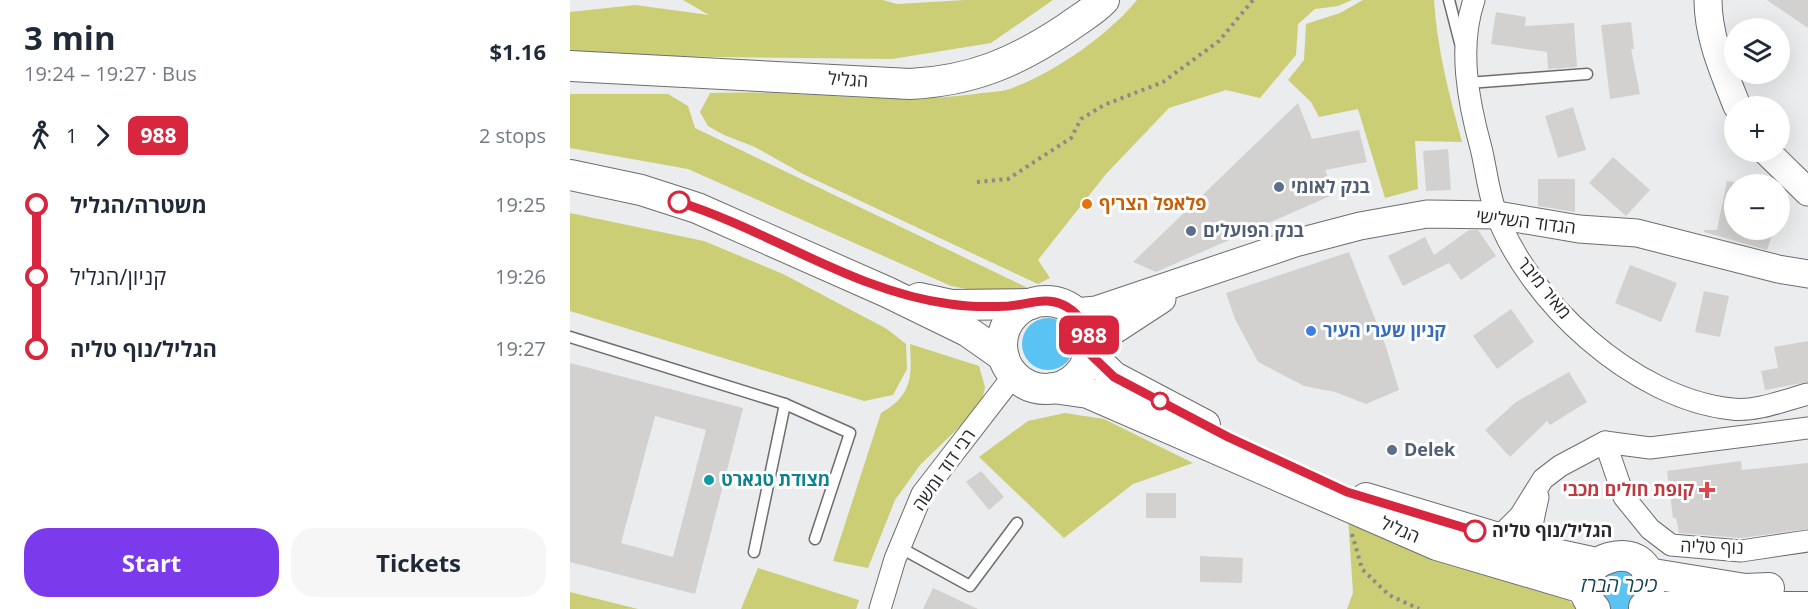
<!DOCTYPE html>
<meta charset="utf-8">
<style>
:root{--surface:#fff;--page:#f6f6f7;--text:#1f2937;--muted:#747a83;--accent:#7c3aed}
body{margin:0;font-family:"Open Sans",Heebo,sans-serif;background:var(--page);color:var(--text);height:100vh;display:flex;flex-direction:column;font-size:22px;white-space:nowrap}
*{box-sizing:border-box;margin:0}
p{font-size:20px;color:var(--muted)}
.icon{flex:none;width:33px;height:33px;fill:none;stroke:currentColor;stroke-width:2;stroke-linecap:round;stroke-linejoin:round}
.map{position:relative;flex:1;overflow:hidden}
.drawer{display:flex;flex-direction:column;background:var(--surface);width:570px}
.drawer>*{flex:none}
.badge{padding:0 12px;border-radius:9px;font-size:21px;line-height:39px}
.fabs{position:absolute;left:1154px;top:18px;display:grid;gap:12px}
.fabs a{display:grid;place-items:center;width:66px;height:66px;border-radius:50%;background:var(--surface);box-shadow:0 6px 24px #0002;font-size:30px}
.map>.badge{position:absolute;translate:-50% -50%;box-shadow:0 0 0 3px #fff}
.legs{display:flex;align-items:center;gap:9px;height:66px;padding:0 24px;font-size:20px}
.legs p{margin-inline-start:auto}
.summary{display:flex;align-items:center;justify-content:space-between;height:102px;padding:0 24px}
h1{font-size:33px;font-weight:700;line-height:45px}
.button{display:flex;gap:12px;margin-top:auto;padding:12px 24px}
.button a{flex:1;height:69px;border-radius:24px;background:var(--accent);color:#fff;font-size:24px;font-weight:700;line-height:69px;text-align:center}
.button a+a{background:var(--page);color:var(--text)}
ul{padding:0 24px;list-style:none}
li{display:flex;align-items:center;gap:21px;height:72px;font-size:22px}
li i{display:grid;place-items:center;width:9px;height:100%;margin:0 8px;background:currentColor}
li i::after{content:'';width:15px;height:15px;margin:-8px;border:4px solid;border-radius:50%;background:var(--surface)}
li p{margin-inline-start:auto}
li:first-child i{background:linear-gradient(#0000 50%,currentColor 0)}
li:last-child i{background:linear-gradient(currentColor 50%,#0000 0)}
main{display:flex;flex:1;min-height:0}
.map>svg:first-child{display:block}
</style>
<main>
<section class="drawer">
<div class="summary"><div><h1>3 min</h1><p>19:24 – 19:27 · Bus</p></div><b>$1.16</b></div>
<div class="legs"><svg class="icon" aria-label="walk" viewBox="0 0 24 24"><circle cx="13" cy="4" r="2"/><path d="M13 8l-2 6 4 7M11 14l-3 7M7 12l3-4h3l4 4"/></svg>1<svg class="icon" aria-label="forward" viewBox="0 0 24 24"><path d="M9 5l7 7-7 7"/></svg><b class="badge" style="background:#d7263d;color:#fff">988</b><p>2 stops</p></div>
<ul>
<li><i style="color:#d7263d"></i><b>משטרה/הגליל</b><p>19:25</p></li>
<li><i style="color:#d7263d"></i><span>קניון/הגליל</span><p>19:26</p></li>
<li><i style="color:#d7263d"></i><b>הגליל/נוף טליה</b><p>19:27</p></li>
</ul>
<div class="button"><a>Start</a><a>Tickets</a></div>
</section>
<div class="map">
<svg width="1238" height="609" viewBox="0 0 1238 609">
<rect width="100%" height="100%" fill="#eaeced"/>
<!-- green -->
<g fill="#cbce75">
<polygon points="113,0 313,0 327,4 395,0 483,0 421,43 322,59 0,55 0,12 65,5 139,15"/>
<path d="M567 0H782L768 6 745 9 728 24 726 55 690 98 656 90 599 108 536 174 468 260 480 278 468 284 233 174 185 147 154 135 138 126 130 112 140 93C228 89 317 106 405 94 418 92 434 92 445 87 488 70 538 35 567 0Z"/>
<path d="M793 0H864C867 48 879 95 892 142L845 141 848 189 815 198 788 109 749 117 741 102 718 80 734 60 736 24 770 13Z"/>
<polygon points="0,94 98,94 118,106 125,128 462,290 425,294 381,286 118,169 0,148"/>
<polygon points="0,213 134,241 213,274 317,329 336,344 337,369 323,395 294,401 0,311"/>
<path d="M340 344 409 366 415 387 411 406 350 465 325 500 298 568 263 561 311 413C342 395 342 378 340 344Z"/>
<polygon points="495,413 534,419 623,463 563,484 494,538 409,457 458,421"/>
<polygon points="778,516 991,592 1007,609 777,609 783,593"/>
<polygon points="188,568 289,600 286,609 171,609"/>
<polygon points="0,592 68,609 0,609"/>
</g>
<!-- water -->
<g fill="#5ac3f3">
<circle cx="478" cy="344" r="26"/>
<polygon points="1066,567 1065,609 1034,609 1028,573"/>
</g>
<!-- building -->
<g fill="#d3d1d0" fill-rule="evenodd">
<polygon points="1197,0 1238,0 1238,28"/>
<polygon points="926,12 956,17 955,26 1004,23 1007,67 978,69 977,52 921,44"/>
<polygon points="1061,22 1064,49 1061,49 1070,94 1040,99 1031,25"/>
<polygon points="728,103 742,139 789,130 797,162 755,170 765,194 586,272 563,262"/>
<polygon points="1003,107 1016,150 988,158 975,116"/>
<polygon points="878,149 881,190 856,191 853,151"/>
<polygon points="1043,157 1080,190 1056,216 1019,183"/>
<polygon points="968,179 1005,179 1005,212 968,206"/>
<polygon points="1157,181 1164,182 1164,230 1204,230 1197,250 1134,232 1134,230 1147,230"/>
<polygon points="899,230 908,230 926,256 891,280 879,263 833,286 818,256 855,237 864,255"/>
<polygon points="779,252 815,344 829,390 796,404 765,392 734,386 688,362 665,319 656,293"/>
<polygon points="1060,265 1107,283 1091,322 1045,303"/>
<polygon points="1134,291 1159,296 1150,337 1125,332"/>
<polygon points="941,309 964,342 927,369 903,336"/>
<polygon points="1238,341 1238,382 1195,390 1191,371 1208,368 1204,347"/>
<path d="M0 363 173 408 125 594 0 562ZM85 416 136 430 103 557 51 543Z"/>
<polygon points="999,372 1017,402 980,425 977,421 940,457 915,430 946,402"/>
<polygon points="1171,461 1172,470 1238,463 1238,529 1171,538 1109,533 1106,518 1103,518 1097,471"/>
<polygon points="411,471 434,497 419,510 396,482"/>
<rect x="576" y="493" width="30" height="25"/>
<polygon points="630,556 673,558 672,583 630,582"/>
<polygon points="363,588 408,609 353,609"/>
</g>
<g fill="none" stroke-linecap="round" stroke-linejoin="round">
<!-- service casing -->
<g stroke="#6c6d6e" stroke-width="13">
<g id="service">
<polyline points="879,0 890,43"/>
<polyline points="898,83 1017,74"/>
<polyline points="0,337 215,404 184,552"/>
<polyline points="215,404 280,433 245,539"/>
<polyline points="329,547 400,586 447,523"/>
</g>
</g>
<!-- minor casing -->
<g stroke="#6c6d6e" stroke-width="23">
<g id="minor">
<path d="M904 0C888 47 898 101 911 148 916 168 918 190 925 210 957 301 1064 399 1162 409 1186 412 1215 400 1238 394"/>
<polyline points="1035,442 1054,497 1080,529 1101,545 1171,551 1238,541"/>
<polyline points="968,497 962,525 971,551"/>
<polyline points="928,538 950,516 973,479 990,466 1035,442 1080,448 1238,428"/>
<polyline points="310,609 325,559 352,494 444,375"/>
</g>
</g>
<!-- tertiary casing -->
<g stroke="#6c6d6e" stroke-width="29">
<g id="tertiary">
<path d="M1138 0C1138 37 1154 73 1167 106"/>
<polyline points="1197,152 1238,192"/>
<polyline points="505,312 526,310 725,243 790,226 857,214 927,215 1009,229 1067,233 1208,269 1238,274"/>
<polyline points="520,346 592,299"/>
</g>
</g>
<!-- secondary casing -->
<g stroke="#6c6d6e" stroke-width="32">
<g id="secondary">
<path d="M0 66 340 84C402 81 446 62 497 28 509 19 524 11 534 0"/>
<polyline points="0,175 71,190 127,208 317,292 397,331 434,357"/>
<polyline points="349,298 381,305 461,304"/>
<circle cx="476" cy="345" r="44"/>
<polyline points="519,353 544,377 635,425"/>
<polyline points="483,388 518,393 867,545 1016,589"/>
<polyline points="796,498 971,551 1026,563"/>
<polyline points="1077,573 1175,589 1199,588"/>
<polyline points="1074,607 1238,607"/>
<path d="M1025 609C981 560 1089 527 1079 593"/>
</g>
</g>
<!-- path -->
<g stroke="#898b8c" stroke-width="4" stroke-dasharray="3 4.5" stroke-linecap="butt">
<polyline points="407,182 438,179 501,138 511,119 534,105 593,82 649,41 683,0"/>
<polyline points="782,534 792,569 819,595 849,609"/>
</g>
<!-- service -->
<use href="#service" stroke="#fff" stroke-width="10"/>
<!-- minor -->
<use href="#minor" stroke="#fff" stroke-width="21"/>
<!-- tertiary -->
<use href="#tertiary" stroke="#fff" stroke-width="27"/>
<!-- secondary -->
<use href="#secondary" stroke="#fff" stroke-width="30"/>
</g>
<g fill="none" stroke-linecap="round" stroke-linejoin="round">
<!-- line-1 casing -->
<g stroke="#fff" stroke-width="14">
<path id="line-1" d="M109 202C201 231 283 291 380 304 399 307 421 307 439 306 451 305 464 301 475 301 502 301 524 327 519 353L544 377 658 437 777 492 905 531"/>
</g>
<!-- line-1 -->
<use href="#line-1" stroke="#d7263d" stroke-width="9"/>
</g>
<!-- markers -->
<g fill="#5c6f8a" stroke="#fff" stroke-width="2">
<circle cx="709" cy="187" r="6"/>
<circle cx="621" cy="231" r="6"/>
<circle cx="822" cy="450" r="6"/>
</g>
<g fill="#fff" stroke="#d7263d" stroke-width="3">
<circle cx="109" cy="202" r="10"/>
<circle cx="590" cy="401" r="8"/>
<circle cx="905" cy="531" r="10"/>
</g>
<circle fill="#e8710a" stroke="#fff" stroke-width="2" cx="517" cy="204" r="6"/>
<circle fill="#3f7fe0" stroke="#fff" stroke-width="2" cx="741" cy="331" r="6"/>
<circle fill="#0f9aa8" stroke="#fff" stroke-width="2" cx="139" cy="480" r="6"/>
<path fill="#e0444e" stroke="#fff" stroke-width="2" d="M1134 481h6v6h6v6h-6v6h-6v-6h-6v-6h6z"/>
<g text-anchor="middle" stroke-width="6" stroke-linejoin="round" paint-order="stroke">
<!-- street labels -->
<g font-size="18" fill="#272829" stroke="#fff">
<text transform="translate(278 80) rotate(4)" y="6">הגליל</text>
<text transform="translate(956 222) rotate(7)" y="6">הגדוד השלישי</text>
<text transform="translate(974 288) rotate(51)" y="6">מאיר מיבר</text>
<text transform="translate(374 470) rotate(-55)" y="6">רבי דוד ומשה</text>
<text transform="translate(830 530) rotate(23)" y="6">הגליל</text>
<text transform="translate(1142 547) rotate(2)" y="6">נוף טליה</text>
</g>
<!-- service labels -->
<g font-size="18" font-weight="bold" fill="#4e5e75" stroke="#fff" text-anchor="start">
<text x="721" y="193">בנק לאומי</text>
<text x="633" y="237">בנק הפועלים</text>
<text x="834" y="456">Delek</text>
</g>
<!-- food labels -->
<g font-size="18" font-weight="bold" fill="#c56008" stroke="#fff" text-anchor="start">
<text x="529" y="210">פלאפל הצריף</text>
</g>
<!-- shop labels -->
<g font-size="18" font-weight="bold" fill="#366cbe" stroke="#fff" text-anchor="start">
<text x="753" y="337">קניון שערי העיר</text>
</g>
<!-- culture labels -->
<g font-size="18" font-weight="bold" fill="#0d838f" stroke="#fff" text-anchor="start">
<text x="151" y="486">מצודת טגארט</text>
</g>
<!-- health labels -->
<g font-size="18" font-weight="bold" fill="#be3a42" stroke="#fff" text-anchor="end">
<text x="1124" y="496">קופת חולים מכבי</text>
</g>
<!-- stop labels -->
<g font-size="18" font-weight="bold" fill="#272829" stroke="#fff" text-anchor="start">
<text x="922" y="537">הגליל/נוף טליה</text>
</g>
<!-- water labels -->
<g font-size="20" font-style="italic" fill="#174458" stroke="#fff">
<text x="1049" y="592">כיכר הברז</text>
</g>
</g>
</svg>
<div class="fabs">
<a><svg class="icon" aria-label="layers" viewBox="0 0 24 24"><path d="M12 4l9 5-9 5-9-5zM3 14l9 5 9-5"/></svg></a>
<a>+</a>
<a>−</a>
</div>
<b class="badge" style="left:519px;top:335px;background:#d7263d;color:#fff">988</b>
</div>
</main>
